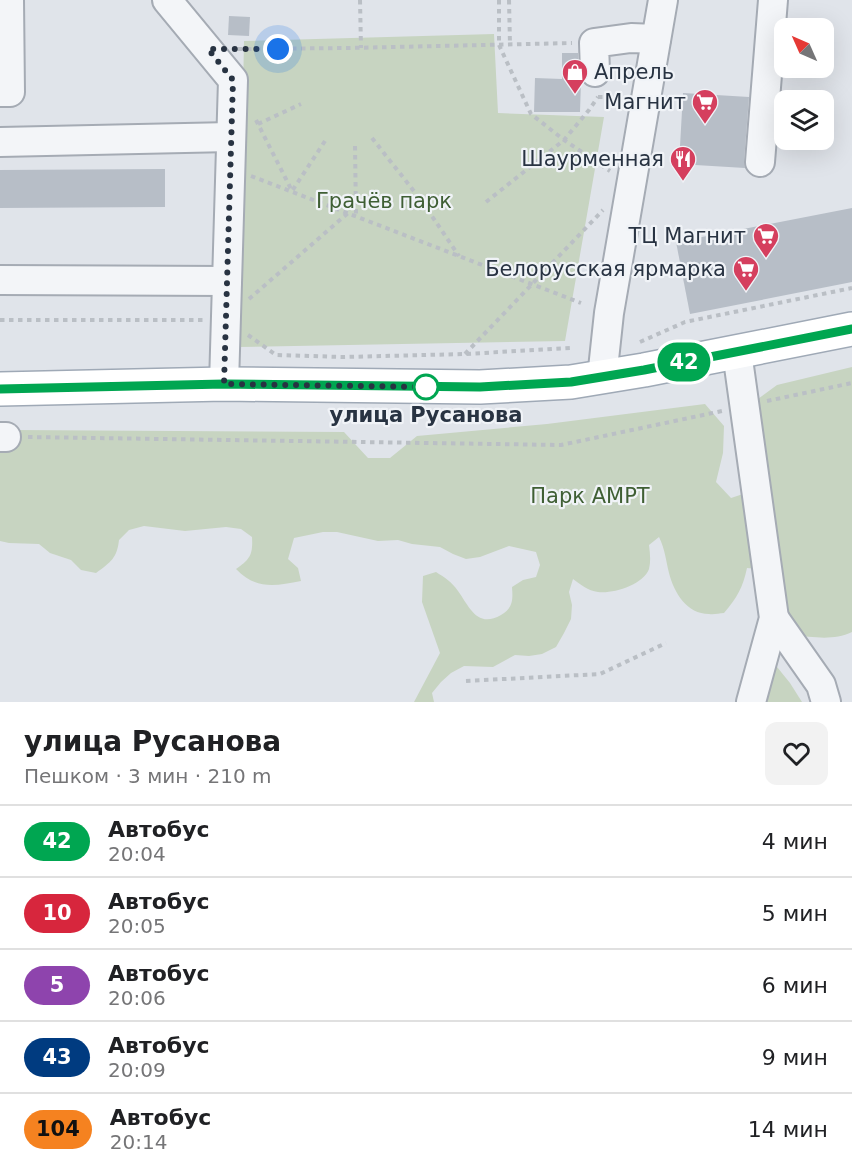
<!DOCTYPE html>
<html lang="ru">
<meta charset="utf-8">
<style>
:root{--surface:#fff;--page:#f2f2f2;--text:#202124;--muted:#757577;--line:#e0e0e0}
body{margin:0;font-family:"DejaVu Sans",sans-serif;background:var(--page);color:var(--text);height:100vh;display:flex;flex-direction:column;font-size:22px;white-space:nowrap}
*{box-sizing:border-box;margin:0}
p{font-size:20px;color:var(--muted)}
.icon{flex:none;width:33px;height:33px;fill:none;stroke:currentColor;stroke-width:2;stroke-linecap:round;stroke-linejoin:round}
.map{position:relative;height:702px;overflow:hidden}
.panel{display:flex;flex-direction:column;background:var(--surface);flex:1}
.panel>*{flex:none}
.badge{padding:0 12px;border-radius:20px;font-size:21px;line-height:39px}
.needle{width:39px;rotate:315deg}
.controls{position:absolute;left:774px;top:18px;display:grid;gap:12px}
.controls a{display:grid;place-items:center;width:60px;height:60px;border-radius:12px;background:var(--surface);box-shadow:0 6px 24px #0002;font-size:30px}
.you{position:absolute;width:30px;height:30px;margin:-15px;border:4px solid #fff;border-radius:50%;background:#1a73e8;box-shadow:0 0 0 9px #1a73e833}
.map>.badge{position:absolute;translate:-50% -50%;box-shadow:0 0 0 3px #fff}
.round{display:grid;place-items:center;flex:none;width:63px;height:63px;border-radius:12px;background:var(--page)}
.head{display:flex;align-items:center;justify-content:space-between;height:102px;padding:0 24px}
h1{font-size:28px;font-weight:700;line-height:45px}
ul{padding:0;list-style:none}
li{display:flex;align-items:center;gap:18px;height:72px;padding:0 24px;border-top:2px solid var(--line)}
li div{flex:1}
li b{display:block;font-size:22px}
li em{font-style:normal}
li .badge{min-width:66px;font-weight:700;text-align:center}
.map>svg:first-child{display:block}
</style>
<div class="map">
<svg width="852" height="702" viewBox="0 0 852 702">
<rect width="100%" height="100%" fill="#e0e4ea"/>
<!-- green -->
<g fill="#c7d4c1">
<polygon points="494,34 498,113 604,117 565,341 238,347 244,41"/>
<path d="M852 367V632C833 641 813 637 793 635L758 569 747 568C743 587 737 598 724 613 719 613 714 615 709 614 687 614 674 593 669 573 666 561 665 549 659 537L649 545C650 553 651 561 649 569 643 585 613 594 598 592 588 591 580 584 573 579L569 592 572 605 571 619 564 633 556 647 542 654 529 656 515 655 493 667 464 666 451 673 441 682 432 693 434 702H414L440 653 422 602 423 576 436 572C444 577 452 582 458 591 469 606 477 629 501 615 513 608 513 600 512 587L523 580 536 577 540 565 536 552 509 546 480 557 466 559 453 554 440 547 412 544 398 540 378 541 337 532H323L294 538 288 559 298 568 301 581C275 586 256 590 236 569 250 559 253 555 252 537L241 529 226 527 185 531 144 526 129 530 119 540C117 558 111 562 96 573L81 570 71 560 50 553 39 544 9 543 0 541V439L13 430 344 432 368 458H390L417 436 547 424 705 404 724 426 723 453 716 482 731 498 743 494 758 399 777 385Z"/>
<polygon points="773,662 790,683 802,702 738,702"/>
</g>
<!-- building -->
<g fill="#b7bec7">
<polygon points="229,16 250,17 249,36 228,35"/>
<polygon points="562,53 578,53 579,79 581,81 580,112 534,112 535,78 562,79"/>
<polygon points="683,93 749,97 744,161 745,168 679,164"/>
<polygon points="165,169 165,207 0,208 0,170"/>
<polygon points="852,208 852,282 690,314 676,242"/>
</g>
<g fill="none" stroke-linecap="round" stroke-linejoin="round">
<!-- minor casing -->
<g stroke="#a5abb4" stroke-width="32">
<g id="minor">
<polyline points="167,0 233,80 224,384"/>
<polyline points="595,72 594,43 631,38 656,39"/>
<polyline points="0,92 10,92 9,0"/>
<polyline points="0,142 231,137"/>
<polyline points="760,162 773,0"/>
<polyline points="0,280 227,281"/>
<polyline points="737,352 774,618 751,702"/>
<polyline points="602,378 609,313 663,0"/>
<polyline points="0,437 6,437"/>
<polyline points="774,618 821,685 826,702"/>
</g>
</g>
<!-- major casing -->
<g stroke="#9fa9b6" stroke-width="36">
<polyline id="major" points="0,389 224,384 480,387 571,382 644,370 852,329"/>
</g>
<!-- path -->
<g stroke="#babfc5" stroke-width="4" stroke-dasharray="4.5 4.5" stroke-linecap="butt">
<polyline points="360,0 361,48"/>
<polyline points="499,0 499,45 531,114 564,140 610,171"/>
<polyline points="509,0 510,45"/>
<polyline points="238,49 349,48 572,43"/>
<polyline points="598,97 623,97"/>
<polyline points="256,120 292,191 325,141"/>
<polyline points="258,124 301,104"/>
<polyline points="372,138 421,200 459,256"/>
<polyline points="355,146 356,215"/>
<polyline points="251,176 581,303"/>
<polyline points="486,202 564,140 589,110 598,97"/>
<polyline points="249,299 348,213"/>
<polyline points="0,320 203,320"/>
<polyline points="248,335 276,355 344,357 465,354 570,348"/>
<polyline points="640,342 685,322 852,288"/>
<polyline points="465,354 603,210"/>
<polyline points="767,401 852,383"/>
<polyline points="28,437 561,445 722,411"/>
<polyline points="466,681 600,674 666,643"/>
</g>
<!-- minor -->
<use href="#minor" stroke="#f3f5f8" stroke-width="28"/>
<!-- major -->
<use href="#major" stroke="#fff" stroke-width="33"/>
</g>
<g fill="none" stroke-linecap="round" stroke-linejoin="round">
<!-- line casing -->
<g stroke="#fff" stroke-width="14">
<polyline id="line" points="0,389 224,384 480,387 571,382 644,370 852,329"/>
</g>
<!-- line -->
<use href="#line" stroke="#00a651" stroke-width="9"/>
<!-- walk -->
<polyline stroke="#283342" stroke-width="6" stroke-dasharray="0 10.8" points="278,49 208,49 233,80 224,384 426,387"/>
</g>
<!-- icons -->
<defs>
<g id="shop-pin" transform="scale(1.35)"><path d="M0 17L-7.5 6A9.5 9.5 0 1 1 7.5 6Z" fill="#d53f5e" stroke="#f0f3f7"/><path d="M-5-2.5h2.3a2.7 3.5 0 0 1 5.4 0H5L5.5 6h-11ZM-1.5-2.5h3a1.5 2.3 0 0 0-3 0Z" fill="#fff"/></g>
<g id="supermarket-pin" transform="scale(1.35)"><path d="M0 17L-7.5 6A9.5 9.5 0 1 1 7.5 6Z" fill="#d53f5e" stroke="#f0f3f7"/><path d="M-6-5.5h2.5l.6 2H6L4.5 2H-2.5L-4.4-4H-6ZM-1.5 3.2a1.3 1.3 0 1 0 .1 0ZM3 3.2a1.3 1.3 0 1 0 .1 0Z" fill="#fff"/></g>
<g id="restaurant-pin" transform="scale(1.35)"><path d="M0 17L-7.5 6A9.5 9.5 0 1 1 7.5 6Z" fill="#d53f5e" stroke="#f0f3f7"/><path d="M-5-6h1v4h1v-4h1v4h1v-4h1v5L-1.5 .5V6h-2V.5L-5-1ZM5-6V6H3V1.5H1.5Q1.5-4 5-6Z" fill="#fff"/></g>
</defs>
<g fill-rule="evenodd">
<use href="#shop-pin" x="575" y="72"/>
<use href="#supermarket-pin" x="705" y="102"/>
<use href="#restaurant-pin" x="683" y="159"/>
<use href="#supermarket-pin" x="766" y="236"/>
<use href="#supermarket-pin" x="746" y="269"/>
</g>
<!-- markers -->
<circle fill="#fff" stroke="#00a651" stroke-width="3" cx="426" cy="387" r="12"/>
<g text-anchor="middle" stroke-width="4.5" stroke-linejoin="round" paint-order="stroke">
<!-- poi labels -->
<g font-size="21" fill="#283342" stroke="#f0f3f7" text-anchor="end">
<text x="594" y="79" text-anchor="start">Апрель</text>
<text x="686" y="109">Магнит</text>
<text x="664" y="166">Шаурменная</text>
<text x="746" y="243">ТЦ Магнит</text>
<text x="726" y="276">Белорусская ярмарка</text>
</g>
<!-- park labels -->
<g font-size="21" fill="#3f5f34" stroke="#f0f3f7">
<text x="384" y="208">Грачёв парк</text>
<text x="590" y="503">Парк АМРТ</text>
</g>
<!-- stop labels -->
<g font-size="21" font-weight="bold" fill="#283342" stroke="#f0f3f7">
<text x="426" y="422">улица Русанова</text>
</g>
</g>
</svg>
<div class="controls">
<a><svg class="needle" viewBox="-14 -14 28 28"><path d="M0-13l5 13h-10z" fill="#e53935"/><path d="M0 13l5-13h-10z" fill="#757577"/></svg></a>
<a><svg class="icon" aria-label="layers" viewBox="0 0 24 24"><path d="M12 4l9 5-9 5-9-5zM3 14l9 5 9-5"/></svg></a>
</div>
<div class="you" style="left:278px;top:49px"></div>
<b class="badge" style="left:684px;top:362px;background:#00a651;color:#fff">42</b>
</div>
<section class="panel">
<div class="head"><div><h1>улица Русанова</h1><p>Пешком · 3 мин · 210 m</p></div><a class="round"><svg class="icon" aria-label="heart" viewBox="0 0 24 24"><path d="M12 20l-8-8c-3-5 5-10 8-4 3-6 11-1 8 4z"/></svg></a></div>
<ul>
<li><span class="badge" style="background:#00a651;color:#fff">42</span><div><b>Автобус</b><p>20:04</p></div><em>4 мин</em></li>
<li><span class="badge" style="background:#d7263d;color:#fff">10</span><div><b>Автобус</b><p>20:05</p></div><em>5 мин</em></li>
<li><span class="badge" style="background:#8e44ad;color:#fff">5</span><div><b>Автобус</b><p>20:06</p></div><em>6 мин</em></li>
<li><span class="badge" style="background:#003b80;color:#fff">43</span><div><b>Автобус</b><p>20:09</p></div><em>9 мин</em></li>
<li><span class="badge" style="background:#f58220;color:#111">104</span><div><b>Автобус</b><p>20:14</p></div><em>14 мин</em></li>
</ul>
</section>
